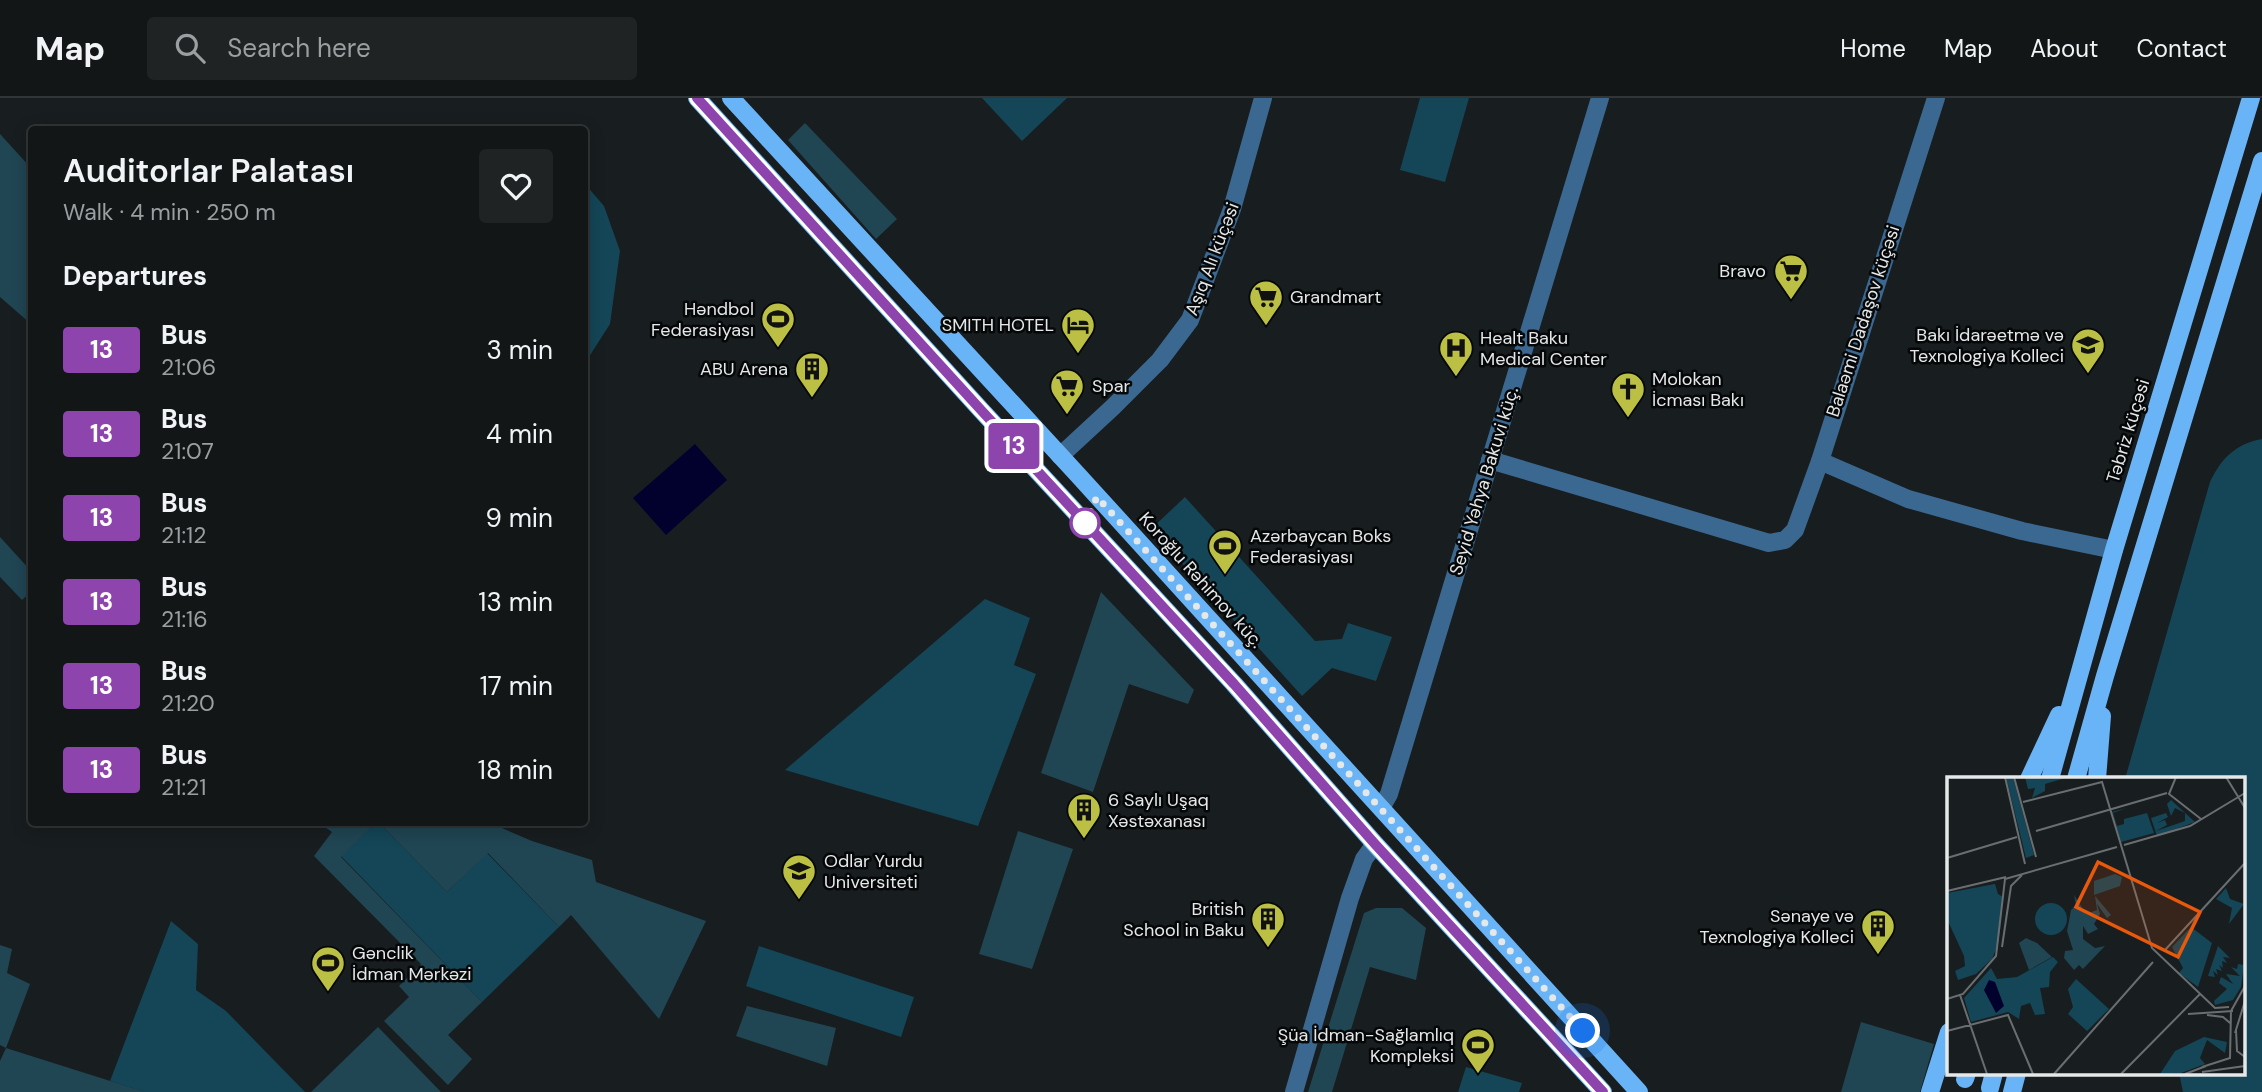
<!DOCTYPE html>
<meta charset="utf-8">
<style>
:root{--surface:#121617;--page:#1f2324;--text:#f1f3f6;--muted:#9c9fa1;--line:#313536}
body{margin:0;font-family:"DM Sans",sans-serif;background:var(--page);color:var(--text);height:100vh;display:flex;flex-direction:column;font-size:26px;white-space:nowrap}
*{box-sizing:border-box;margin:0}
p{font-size:23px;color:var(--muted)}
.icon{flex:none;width:38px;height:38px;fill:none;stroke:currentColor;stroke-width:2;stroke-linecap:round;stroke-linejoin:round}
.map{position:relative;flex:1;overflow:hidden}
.details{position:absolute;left:28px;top:28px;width:560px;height:700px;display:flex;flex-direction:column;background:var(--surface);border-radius:7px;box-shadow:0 4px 18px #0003,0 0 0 2px var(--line)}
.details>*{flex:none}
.badge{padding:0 14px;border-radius:5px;font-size:24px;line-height:46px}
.you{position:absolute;width:35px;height:35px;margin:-18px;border:5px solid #fff;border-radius:50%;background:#1a73e8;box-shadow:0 0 0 10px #1a73e833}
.map>.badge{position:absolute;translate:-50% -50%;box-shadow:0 0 0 4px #fff}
h2{padding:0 35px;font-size:26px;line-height:63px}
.round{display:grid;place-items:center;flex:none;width:74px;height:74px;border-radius:7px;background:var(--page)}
.head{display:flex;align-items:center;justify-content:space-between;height:119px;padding:0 35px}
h1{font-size:33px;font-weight:600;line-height:52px}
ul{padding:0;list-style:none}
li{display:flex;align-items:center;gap:21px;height:84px;padding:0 35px}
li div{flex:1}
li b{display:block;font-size:26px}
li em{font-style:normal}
li .badge{min-width:77px;font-weight:700;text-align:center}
header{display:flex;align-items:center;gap:42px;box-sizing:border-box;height:98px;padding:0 35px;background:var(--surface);border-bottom:2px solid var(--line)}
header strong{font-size:33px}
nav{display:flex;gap:38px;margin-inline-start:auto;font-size:24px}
.search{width:490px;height:63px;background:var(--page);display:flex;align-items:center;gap:18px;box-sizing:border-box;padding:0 24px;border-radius:7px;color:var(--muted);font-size:26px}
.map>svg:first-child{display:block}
</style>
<header>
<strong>Map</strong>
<div class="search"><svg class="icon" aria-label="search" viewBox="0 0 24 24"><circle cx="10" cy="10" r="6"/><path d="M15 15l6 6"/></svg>Search here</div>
<nav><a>Home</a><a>Map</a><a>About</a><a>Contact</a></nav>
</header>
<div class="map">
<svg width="2262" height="994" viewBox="0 0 2262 994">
<rect width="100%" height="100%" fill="#181d1f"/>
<!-- green -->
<g fill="#144657">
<polygon points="982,0 1067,0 1022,43"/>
<polygon points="1420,0 1469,0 1445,84 1400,72"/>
<polygon points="585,86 604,108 620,153 610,226 585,265"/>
<path d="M2262 341V994H2183L2179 975H2243V681H2125L2210 384C2221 361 2235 346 2262 341Z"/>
<polygon points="1185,399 1315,543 1342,541 1348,525 1392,539 1376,583 1332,570 1302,598 1151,431"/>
<polygon points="985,501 1030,520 1014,567 1036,576 978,728 785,672"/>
<polygon points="376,725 379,725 447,794 487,755 559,829 482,904 341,758"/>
<polygon points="171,823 198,846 196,892 226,913 305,994 144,994 110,983"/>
<polygon points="759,848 914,899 901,939 746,888"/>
<polygon points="1466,969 1522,985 1519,994 1458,994"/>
</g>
<!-- forest -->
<g fill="#204553">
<polygon points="805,25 897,121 876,141 788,42"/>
<polygon points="0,36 31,70 31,226 0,199"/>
<polygon points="0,439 31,473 31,494 22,502 0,479"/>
<polygon points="1101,494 1194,592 1188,606 1129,586 1093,694 1041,675"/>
<polygon points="319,725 376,725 341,759 482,904 448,937 472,961 448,987 384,923 409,899 399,888 421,866 314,758 332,734"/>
<polygon points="379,725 490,725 532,743 592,762 596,784 706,823 659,921 571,817 559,829 488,755 447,794"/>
<polygon points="1018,733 1073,751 1032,871 979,856"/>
<polygon points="1376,810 1402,810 1426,830 1416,882 1370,869 1332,994 1308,994 1364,815"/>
<polygon points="0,847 12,851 7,875 30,886 6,950 145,994 0,994 0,963 6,950 0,947"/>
<polygon points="747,908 836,930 827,968 736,938"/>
<polygon points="1861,924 1934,946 1920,994 1841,994"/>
<polygon points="378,929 441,994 311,994"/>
</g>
<!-- water -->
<polygon fill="#02002d" points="695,346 727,382 666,437 633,400"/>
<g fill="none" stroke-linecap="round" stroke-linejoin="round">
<!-- minor -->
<g stroke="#3b6890" stroke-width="18">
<polyline points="1060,358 1113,309 1160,262 1190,222 1232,111 1263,0"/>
<polyline points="1490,362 1769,445 1785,442 1795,432 1820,363 1936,0"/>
<polyline points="1820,363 1908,401 2022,433 2114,452"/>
<polyline points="1381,710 1389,696 1600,0"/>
<polyline points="1294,994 1350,800 1364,761 1375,746"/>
</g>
<!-- major -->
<g stroke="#69b4f7" stroke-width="18">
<polyline points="697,0 981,312 1234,586 1375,746 1603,994"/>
<polyline points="731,0 1078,377 1639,994"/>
<polyline points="2029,681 2059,617"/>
<polyline points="2050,681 2114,452 2251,0"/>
<polyline points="2076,681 2105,578 2262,63"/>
<polyline points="2097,681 2102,618"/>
<polyline points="1965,981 1967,975"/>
<polyline points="1990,990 1994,975"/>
<polyline points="1930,994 1949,934"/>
<polyline points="2012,994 2017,975"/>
</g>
</g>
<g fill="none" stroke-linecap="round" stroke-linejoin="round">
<!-- line casing -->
<g stroke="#fff" stroke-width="16">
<polyline id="line" points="697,0 981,312 1234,586 1375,746 1603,994"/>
</g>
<!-- line -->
<use href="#line" stroke="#8e44ad" stroke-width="10"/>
<!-- walk -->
<polyline stroke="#e5e8e9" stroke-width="7" stroke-dasharray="0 12.6" points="1085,425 1097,399 1583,933"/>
</g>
<!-- icons -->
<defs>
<g id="supermarket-pin" transform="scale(1.75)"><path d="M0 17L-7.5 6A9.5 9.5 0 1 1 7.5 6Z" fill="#bbc044" stroke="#050708"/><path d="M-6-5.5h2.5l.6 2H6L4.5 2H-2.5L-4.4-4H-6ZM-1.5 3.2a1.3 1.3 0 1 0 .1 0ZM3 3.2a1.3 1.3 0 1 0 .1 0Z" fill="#111"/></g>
<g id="stadium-pin" transform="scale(1.75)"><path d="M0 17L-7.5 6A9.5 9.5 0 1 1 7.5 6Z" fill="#bbc044" stroke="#050708"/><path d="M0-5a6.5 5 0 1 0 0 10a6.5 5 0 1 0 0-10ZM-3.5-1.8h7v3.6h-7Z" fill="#111"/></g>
<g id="hotel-pin" transform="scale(1.75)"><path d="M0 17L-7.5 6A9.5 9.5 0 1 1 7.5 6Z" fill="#bbc044" stroke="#050708"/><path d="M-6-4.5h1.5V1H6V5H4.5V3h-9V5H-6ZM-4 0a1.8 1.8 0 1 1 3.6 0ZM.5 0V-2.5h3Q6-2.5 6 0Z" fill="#111"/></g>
<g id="university-pin" transform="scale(1.75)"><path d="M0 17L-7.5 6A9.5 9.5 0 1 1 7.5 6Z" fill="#bbc044" stroke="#050708"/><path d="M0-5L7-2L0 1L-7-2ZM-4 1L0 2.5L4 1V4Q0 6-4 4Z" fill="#111"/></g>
<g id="hospital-pin" transform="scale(1.75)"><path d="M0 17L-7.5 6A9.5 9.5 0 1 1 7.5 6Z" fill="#bbc044" stroke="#050708"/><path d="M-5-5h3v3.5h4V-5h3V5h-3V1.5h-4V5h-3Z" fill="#111"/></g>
<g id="building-pin" transform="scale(1.75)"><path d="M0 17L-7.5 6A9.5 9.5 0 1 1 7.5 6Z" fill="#bbc044" stroke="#050708"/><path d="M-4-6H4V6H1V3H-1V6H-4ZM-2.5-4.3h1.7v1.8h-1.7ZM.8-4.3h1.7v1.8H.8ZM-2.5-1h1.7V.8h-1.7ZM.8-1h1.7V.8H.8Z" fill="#111"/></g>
<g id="church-pin" transform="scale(1.75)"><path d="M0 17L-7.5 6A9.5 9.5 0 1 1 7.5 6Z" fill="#bbc044" stroke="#050708"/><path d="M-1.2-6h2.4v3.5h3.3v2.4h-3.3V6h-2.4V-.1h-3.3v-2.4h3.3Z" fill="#111"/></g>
</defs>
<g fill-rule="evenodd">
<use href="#supermarket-pin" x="1791" y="173"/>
<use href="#supermarket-pin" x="1266" y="199"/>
<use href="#stadium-pin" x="778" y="221"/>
<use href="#hotel-pin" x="1078" y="227"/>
<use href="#university-pin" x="2088" y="247"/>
<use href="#hospital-pin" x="1456" y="250"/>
<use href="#building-pin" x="812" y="271"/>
<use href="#supermarket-pin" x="1067" y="288"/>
<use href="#church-pin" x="1628" y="291"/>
<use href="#stadium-pin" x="1225" y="448"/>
<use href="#building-pin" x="1084" y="712"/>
<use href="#university-pin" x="799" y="773"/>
<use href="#building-pin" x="1268" y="821"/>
<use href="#building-pin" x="1878" y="828"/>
<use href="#stadium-pin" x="328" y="865"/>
<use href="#stadium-pin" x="1478" y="947"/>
</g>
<!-- markers -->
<circle fill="#fff" stroke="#8e44ad" stroke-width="3.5" cx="1085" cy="425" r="14"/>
<g text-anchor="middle" stroke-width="5" stroke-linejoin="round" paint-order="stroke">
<!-- street labels -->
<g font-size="18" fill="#e5e8e9" stroke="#050708">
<text transform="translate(1212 161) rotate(-69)" y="6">Aşıq Alı küçəsi</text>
<text transform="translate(1863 223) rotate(-72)" y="6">Balaəmi Dadaşov küçəsi</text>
<text transform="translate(2128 333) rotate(-73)" y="6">Təbriz küçəsi</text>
<text transform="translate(1484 383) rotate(-73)" y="6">Seyid Yəhya Bakuvi küç.</text>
<text transform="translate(1201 482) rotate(48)" y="6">Koroğlu Rəhimov küç.</text>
</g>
<!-- poi labels -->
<g font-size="18" fill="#e5e8e9" stroke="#050708" text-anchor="end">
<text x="1766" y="179">Bravo</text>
<text x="1290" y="205" text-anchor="start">Grandmart</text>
<text x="754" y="217">Həndbol<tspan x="754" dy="21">Federasiyası</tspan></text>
<text x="1054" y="233">SMITH HOTEL</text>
<text x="2064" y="243">Bakı İdarəetmə və<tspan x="2064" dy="21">Texnologiya Kolleci</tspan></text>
<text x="1480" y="246" text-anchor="start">Healt Baku<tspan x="1480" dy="21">Medical Center</tspan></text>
<text x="788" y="277">ABU Arena</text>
<text x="1652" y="287" text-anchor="start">Molokan<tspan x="1652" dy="21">İcması Bakı</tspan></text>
<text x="1092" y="294" text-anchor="start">Spar</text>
<text x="1250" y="444" text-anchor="start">Azərbaycan Boks<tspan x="1250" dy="21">Federasiyası</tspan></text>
<text x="1108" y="708" text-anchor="start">6 Saylı Uşaq<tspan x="1108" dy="21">Xəstəxanası</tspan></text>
<text x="824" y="769" text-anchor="start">Odlar Yurdu<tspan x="824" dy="21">Universiteti</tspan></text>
<text x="1244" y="817">British<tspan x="1244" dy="21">School in Baku</tspan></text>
<text x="1854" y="824">Sənaye və<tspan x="1854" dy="21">Texnologiya Kolleci</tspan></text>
<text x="352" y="861" text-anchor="start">Gənclik<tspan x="352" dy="21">İdman Mərkəzi</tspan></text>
<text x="1454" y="943">Şüa İdman-Sağlamlıq<tspan x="1454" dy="21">Kompleksi</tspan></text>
</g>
</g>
<!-- overview -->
<g transform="translate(1947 679)">
<rect width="298" height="298" fill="#181d1f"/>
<path d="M59 0H66L87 78 79 81ZM78 0H122L98 7V14L85 21 88 11 81 12ZM224 23 248 45 210 59 204 41 219 36 221 40 210 46 218 43 220 48 209 54 238 44V36L228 31 224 39 220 27ZM180 31 166 36 170 49 177 47V42L200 36 207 56 174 65 165 35ZM168 97 175 100 173 109 147 118V104ZM53 106 48 107 51 117 56 120 51 168 45 182 29 197 11 203 8 194 18 189 17 179 0 142V116ZM279 111 283 122 297 127 282 147 285 131 269 122ZM88 142a16 16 0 1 1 32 0a16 16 0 1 1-32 0ZM244 150 265 166 251 210 232 196 236 191 225 170ZM271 169 283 181 276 180 280 186 275 184 276 191 272 188 275 194 269 192 271 198 266 194 268 200 261 199ZM106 180 111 185 103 195 102 210 93 211 98 237 88 238 83 226 74 229 72 242 61 235 24 245 17 221 44 191 50 202 70 200ZM291 187 297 188 294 210 286 223 268 228 267 224 280 212 272 206 274 200 286 207 279 197 293 199 284 190 290 192ZM129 202 162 232 140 254 121 237 126 230 121 212ZM257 260 280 265 278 276 260 263 253 281 258 287 234 296 213 297 228 274Z" fill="#144657"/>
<path d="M127 118 139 137 150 133 148 119 164 138 160 141 150 127 153 137 147 147 151 152 141 157 136 149V162L148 171 158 169 136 192 132 188 127 193 117 181 118 174 126 173 120 154 124 133 129 128ZM79 161 90 166 105 180 82 193 72 166Z" fill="#204553"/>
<path d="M42 203 48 205 57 229 49 236 37 213Z" fill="#02002d"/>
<path fill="none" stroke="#6a6e70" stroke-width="2" d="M58 0 78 87M67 0 89 80M229 0 222 17 254 42M279 0 298 31M76 25 155 5 205 171 268 231 282 230M89 54 220 16M177 68 243 49 298 16M0 81 70 60M0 114 59 100M55 170 64 109 75 98M218 173 298 86M13 218 40 297M0 222 16 217 49 179 58 102 170 70M241 237 286 234M260 238 276 240 283 246M289 253 290 274 298 280M0 254 61 238 86 297M288 256 298 224M255 290 283 281 284 234 298 209M255 295 298 289M107 297 206 185M174 297 253 217M238 297 259 289"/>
<path fill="#e8590c" fill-opacity="0.15" stroke="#e8590c" stroke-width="3.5" d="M151 85 253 135 231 180 129 130Z"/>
<rect width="298" height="298" fill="none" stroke="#e5e8e9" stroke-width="3.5"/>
</g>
</svg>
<div class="you" style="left:1583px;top:933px"></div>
<b class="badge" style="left:1014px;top:348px;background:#8e44ad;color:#fff">13</b>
<section class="details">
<div class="head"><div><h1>Auditorlar Palatası</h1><p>Walk · 4 min · 250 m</p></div><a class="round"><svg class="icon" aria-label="heart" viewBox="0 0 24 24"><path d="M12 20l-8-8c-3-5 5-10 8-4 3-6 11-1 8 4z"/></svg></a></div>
<h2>Departures</h2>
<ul>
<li><span class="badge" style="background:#8e44ad;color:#fff">13</span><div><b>Bus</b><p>21:06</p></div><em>3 min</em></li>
<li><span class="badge" style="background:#8e44ad;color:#fff">13</span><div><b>Bus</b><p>21:07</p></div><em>4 min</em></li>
<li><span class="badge" style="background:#8e44ad;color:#fff">13</span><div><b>Bus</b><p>21:12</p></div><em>9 min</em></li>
<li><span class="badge" style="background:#8e44ad;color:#fff">13</span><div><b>Bus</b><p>21:16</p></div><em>13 min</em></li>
<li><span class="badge" style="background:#8e44ad;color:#fff">13</span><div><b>Bus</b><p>21:20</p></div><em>17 min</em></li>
<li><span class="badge" style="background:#8e44ad;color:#fff">13</span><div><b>Bus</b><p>21:21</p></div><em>18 min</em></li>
</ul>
</section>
</div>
